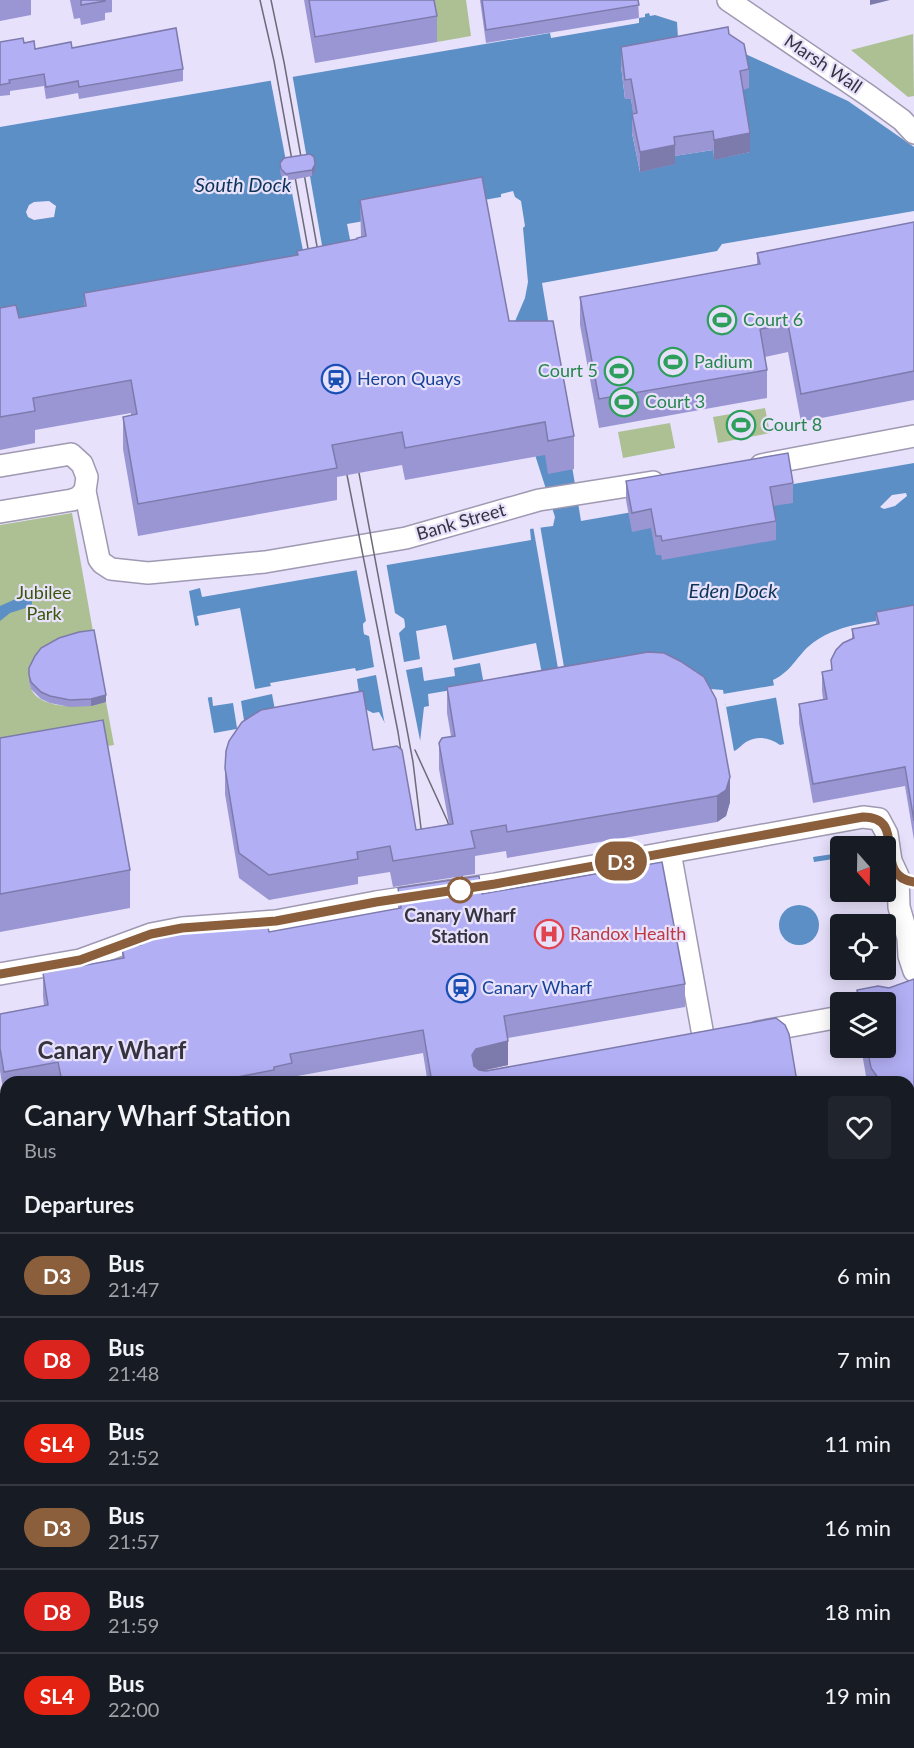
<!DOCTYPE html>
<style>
:root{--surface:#171b24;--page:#20242c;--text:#f1f3f6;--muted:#9ea1a6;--line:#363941}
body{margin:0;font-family:Lato,sans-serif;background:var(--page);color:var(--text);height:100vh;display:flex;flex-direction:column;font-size:22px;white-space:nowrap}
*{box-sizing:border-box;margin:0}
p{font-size:20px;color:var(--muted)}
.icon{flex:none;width:33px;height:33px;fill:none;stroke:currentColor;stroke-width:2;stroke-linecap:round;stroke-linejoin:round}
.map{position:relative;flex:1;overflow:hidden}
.drawer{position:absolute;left:0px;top:1076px;width:915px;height:674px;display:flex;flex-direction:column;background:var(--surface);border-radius:18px 18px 0 0;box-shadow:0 3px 15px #0003}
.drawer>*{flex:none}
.badge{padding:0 12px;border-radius:20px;font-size:21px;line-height:39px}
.needle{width:39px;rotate:160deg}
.buttons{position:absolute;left:830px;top:836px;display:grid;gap:12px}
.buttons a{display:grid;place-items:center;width:66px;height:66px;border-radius:6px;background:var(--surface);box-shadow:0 3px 15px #0003;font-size:30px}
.map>.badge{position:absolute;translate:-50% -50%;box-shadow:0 0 0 3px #fff}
h2{padding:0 24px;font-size:22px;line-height:54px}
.round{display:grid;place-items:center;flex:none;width:63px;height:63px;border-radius:6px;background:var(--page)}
.overview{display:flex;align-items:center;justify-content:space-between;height:102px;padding:0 24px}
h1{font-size:28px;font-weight:600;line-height:45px}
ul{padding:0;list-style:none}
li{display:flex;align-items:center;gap:18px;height:84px;padding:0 24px;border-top:2px solid var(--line)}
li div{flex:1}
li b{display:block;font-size:22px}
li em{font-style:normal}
li .badge{min-width:66px;font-weight:700;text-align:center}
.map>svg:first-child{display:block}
</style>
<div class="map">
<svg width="914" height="1748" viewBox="0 0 914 1748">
<rect width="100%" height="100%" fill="#e7e1fc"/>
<!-- green -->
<g fill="#acc093">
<polygon points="430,0 466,0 471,36 437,42"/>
<polygon points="913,34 914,96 908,97 851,50"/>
<polygon points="765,408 770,433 718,443 713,417"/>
<polygon points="670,423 675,448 623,458 618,432"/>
<path d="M72 513 94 637 31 669C18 712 81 709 106 702L114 745 8 762 0 747V525Z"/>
</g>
<!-- water -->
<g fill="#5b8fc5" fill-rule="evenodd">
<path d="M649 13 650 16 655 15 677 22 678 38 622 51 621 66 625 99H631L637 132 632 133 640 172 674 156 713 150 715 159 750 152 744 115 741 52 848 101 914 147V211L722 244 717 251 542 283 581 521 914 463V616C881 621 842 622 814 642 798 653 793 671 773 680L784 744 780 745C770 738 758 735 746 742 741 745 739 749 734 751L723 690 711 689 681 669 492 683 428 694 429 706 424 707 420 742 397 746 379 712 373 713 361 707 214 733 189 591 200 588 202 597 531 540 530 529 553 526 555 517 536 458 513 326 525 298 528 282 523 228 525 226 521 201 515 197 513 191 501 194V197L347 224 355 265 0 328V127L550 33 551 38 639 23V18L645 17V14ZM396 614 404 619 405 627C395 637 378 640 364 634L363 624 369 618Z"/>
<polygon points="18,598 32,601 32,606 10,613 0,621 0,606"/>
<polygon points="840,853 840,858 814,862 813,857"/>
<circle cx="799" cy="925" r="20"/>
<polygon points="914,1190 914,1386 909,1387 909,1191"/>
<polygon points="6,1379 6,1548 0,1549 0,1381"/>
</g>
<!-- pier -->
<g fill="#e7e1fc" fill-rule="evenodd">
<polygon points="292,73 327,274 308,277 270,77"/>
<polygon points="49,201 56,206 54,217 34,220 28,217 26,212 29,205 34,202"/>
<polygon points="906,493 907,496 895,506 884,509 880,507 892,495"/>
<polygon points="540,525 565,673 559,674 533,526"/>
<path d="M386 562 395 613 404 619 405 627 399 633 404 662 420 659 416 631 446 625 453 660 536 643 542 674 484 685 480 663 454 668 455 676 424 681 422 667 406 670 421 745 398 749 395 747 386 731 376 675 357 679 361 707 277 721 272 694 241 701 245 727 237 728 233 703 213 706 212 697 204 698 191 627 199 625 197 616 240 608 255 689 271 686 270 683 355 668 356 671 374 667 369 636 364 634 363 624 366 621 356 567ZM395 617 401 620 402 626 396 631 373 635 367 632 366 625 370 621Z"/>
<polygon points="776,685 779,697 726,707 723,694"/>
</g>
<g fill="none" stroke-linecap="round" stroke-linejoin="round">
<!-- minor casing -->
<g stroke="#9f99b2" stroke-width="24">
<g id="minor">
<polyline points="728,0 869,96 902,120 914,133"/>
<polyline points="761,465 914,436"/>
<polyline points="0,466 71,454 82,464 87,477 85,491 99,559 102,563 111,569 148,573 265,562 406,538 539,500 653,482"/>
<polyline points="0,512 72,500 78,498 85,491"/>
<polyline points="670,852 704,1041"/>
<polyline points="0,974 80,960 151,934 182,928 276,921 376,902 495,884 863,817 879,819 887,834 891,861 898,876 899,907 908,938 909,956 914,971"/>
<polyline points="758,1032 840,1017"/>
<polyline points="0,1165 6,1164"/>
<polyline points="909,1599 914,1598"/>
<polyline points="706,1743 707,1748"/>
<polyline points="757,1743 760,1748"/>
</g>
</g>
<!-- highway casing -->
<g stroke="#9f99b2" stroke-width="34">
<polyline id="highway" points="903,1748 914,1748"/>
</g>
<!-- minor -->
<use href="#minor" stroke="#fff" stroke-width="21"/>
<!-- highway -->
<use href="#highway" stroke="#fff" stroke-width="32"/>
<!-- tram -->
<g stroke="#6d6a79" stroke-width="1.5">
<polyline points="260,0 274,61 311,265"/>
<polyline points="271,0 284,62 320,263"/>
<polyline points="359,473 413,762 423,845"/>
<polyline points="347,475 398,732 403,764"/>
<polyline points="415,750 447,820 457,849 465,894"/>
<polyline points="909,1708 914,1708"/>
<polyline points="909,1731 914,1731"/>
<polyline points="453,1748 459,1743"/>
<polyline points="469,1748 475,1743"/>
</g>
</g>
<!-- wall -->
<g fill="#9a96d3">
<polygon points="0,0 31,0 31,15 0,21"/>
<polygon points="70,0 112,0 112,12 105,13 105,20 81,25 80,18 74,19"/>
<polygon points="304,0 434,0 437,16 437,42 315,63"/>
<polygon points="480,0 638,0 639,18 486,43"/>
<polygon points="729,34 749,69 749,88 743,90 750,152 714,160 713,150 675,156 675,164 640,172 632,133 632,114 633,114 631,99 625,99 621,66 621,47"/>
<polygon points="0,42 24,43 35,49 72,48 183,69 183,81 79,99 78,93 46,99 44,86 10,91 10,95 0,96"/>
<polygon points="284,158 315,171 312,176 286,181 281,176 280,170 280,163"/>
<polygon points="360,200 509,321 574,436 574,469 548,474 545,455 405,480 402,465 337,477 337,500 138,536 123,449 123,417 131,415 131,413 35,430 35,443 0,450 0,308 19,318 84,307 84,293 297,255 297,251 357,239 361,237"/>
<polygon points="914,222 914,400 801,422 788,352 765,357 767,370 767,398 599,428 580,325 580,297 757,265 757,253"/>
<polygon points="626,481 793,483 793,503 773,506 776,521 776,540 662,560 661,555 656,555 651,528 632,532 626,500"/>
<polygon points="914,605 914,840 905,786 813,803 799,723 799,704 823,699 822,691 822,672 832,670 852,639 852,629 876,625 876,612"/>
<polygon points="648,652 730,802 726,816 717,822 507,858 506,851 475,856 475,874 393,887 390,872 358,877 358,884 269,900 239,878 225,794 225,768 373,750 416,830 449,824 439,769 439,743 451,736 447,713 447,687"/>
<polygon points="29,668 106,702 91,706 70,707 50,703 41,699 31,689 29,682"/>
<polygon points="0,738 130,870 130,908 0,932"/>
<polygon points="398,888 482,894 685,984 685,1007 508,1038 508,1065 482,1071 797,1082 427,1078 423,1053 292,1077 292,1082 6,1082 6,1095 4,1095 0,1071 0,1014 44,1006 43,996 43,973 122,958 122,948 140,945 140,941 249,926 269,932 398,909"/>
<polygon points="914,979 914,1145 909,1143 909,1082 867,1082 861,1047 885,1047 885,1002 857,1002 857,990 889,988"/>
<polygon points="6,1166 6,1367 0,1369 0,1167"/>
<polygon points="6,1395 6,1500 0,1501 0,1397"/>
<polygon points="914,1460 914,1574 909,1575 909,1461"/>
<rect x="909" y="1617" width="5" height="70"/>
<polygon points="6,1743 158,1743 158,1748 0,1748"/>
<polygon points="212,1743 236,1743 212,1746"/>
</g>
<!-- shaded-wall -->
<g fill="#7d7aac">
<polygon points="870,0 890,0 870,5"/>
<polygon points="750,133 750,152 714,160 714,140"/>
<polygon points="675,145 675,164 640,172 640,152"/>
<polygon points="315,164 315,171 312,176 312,170"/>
<polygon points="106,695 106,702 91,706 91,699"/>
<polygon points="730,777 730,802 726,816 717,822 717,796"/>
<polygon points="508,1041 508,1065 476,1072 472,1078 472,1055 476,1049"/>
</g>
<!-- building -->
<g fill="#b3aff5" stroke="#7d7aac" stroke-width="1.5">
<polygon points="81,0 105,0 105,1 81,5"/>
<polygon points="309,0 434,0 437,16 315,37"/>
<polygon points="482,0 638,0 639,5 486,30"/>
<polygon points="728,27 729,34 744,44 749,69 740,71 750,133 714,140 713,131 674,137 675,145 640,152 632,114 637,113 631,79 625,80 621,47"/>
<polygon points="176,28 183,69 79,87 78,81 46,87 44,74 9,80 10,83 0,85 0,42 23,38 24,43 34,41 35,49 71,42 72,48"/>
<polygon points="310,154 314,157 315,164 312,170 286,174 281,169 280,163 284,158"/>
<polygon points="482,177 509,321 553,321 574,436 548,441 545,422 405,448 402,432 332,445 337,468 138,504 123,417 137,414 131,380 33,398 35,411 0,417 0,308 16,305 19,318 86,306 84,293 298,255 297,251 357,239 357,238 366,236 360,200"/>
<polygon points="914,222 914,371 801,394 788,324 760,329 767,370 599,399 580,297 760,264 757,253"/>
<polygon points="788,453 793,483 770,487 776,521 662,541 661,536 656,536 651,509 632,513 626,481"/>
<polygon points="914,605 914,821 905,767 813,784 799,704 827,699 822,672 832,670 831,660 836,650 843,643 854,638 852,629 879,624 876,612"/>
<polygon points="94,630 106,695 91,699 70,700 50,696 41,692 31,682 29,675 29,668 35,656 41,648 59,638 79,632"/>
<polygon points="648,652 664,653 680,661 704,677 716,699 730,777 726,790 717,796 507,832 506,825 471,831 475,848 393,861 390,846 357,852 358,859 269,875 239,853 225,768 226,751 229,741 242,722 261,710 363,691 373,750 397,746 402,750 416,830 453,824 439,743 442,738 455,736 447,687"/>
<polygon points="103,720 130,870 0,894 0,738"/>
<polygon points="662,862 685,984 504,1016 508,1041 476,1049 472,1055 474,1066 479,1070 486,1071 776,1018 785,1025 789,1034 797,1082 405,1082 431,1077 423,1030 290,1054 292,1063 274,1067 274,1070 211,1082 146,1082 146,1080 135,1082 62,1082 58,1062 4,1072 0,1048 0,1014 48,1005 43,973 124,958 122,948 141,945 140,941 248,922 249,926 267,923 269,932 401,908 398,888 479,876 482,894"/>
<polygon points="914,979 914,1111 909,1110 909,1082 881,1082 871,1068 867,1047 885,1047 885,1002 859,1002 857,990 878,986 889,988"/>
<polygon points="6,1166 6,1341 0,1342 0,1167"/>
<polygon points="6,1395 6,1490 0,1491 0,1397"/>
<polygon points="914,1460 914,1561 909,1562 909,1461"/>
<rect x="909" y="1617" width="5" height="45"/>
<polygon points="6,1696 6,1743 48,1743 20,1748 0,1748 0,1697"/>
<polygon points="57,1743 144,1743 112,1748 58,1748"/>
</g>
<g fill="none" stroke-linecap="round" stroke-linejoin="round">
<!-- line casing -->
<g stroke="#fff" stroke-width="14">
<path id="line" d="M0 974 80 960 151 934 182 928 276 921 376 902 495 884 863 817C910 817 870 876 914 882"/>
</g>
<!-- line -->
<use href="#line" stroke="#8b5e3c" stroke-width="9"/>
</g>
<!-- icons -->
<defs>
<g id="stadium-ring" transform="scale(1.5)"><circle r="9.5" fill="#e7e1fc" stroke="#2e9e5b" stroke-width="1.5"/><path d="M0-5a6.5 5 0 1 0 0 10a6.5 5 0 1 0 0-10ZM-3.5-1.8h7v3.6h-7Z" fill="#2e9e5b"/></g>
<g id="station-ring" transform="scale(1.5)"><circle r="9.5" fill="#e7e1fc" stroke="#1a4fb4" stroke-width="1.5"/><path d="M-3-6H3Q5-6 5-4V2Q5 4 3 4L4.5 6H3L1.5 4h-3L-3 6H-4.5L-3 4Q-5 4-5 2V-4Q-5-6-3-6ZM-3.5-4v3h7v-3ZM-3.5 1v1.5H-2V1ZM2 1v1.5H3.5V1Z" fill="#1a4fb4"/></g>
<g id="hospital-ring" transform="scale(1.5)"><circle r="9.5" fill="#e7e1fc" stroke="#e0444e" stroke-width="1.5"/><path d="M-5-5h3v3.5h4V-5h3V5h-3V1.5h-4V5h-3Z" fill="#e0444e"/></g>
</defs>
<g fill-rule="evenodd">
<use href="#stadium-ring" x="722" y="320"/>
<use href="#stadium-ring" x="673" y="362"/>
<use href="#stadium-ring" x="619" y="371"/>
<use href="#station-ring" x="336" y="379"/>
<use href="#stadium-ring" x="624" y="402"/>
<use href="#stadium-ring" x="741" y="425"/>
<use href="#hospital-ring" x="549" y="934"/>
<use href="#station-ring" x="461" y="988"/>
</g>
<!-- markers -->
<circle fill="#fff" stroke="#8b5e3c" stroke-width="3" cx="460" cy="890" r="12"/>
<g text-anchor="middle" stroke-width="4.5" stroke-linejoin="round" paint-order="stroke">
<!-- street labels -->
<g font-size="18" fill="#35333d" stroke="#e7e1fc">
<text transform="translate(823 64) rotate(34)" y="6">Marsh Wall</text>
<text transform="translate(461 522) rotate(-16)" y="6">Bank Street</text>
</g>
<!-- leisure labels -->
<g font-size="18" fill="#27864d" stroke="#e7e1fc" text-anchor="start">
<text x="743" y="326">Court 6</text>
<text x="694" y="368">Padium</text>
<text x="598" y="377" text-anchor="end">Court 5</text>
<text x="645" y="408">Court 3</text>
<text x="762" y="431">Court 8</text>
</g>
<!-- transit labels -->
<g font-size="18" fill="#164399" stroke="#e7e1fc" text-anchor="start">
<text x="357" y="385">Heron Quays</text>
<text x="482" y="994">Canary Wharf</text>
</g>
<!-- park labels -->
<g font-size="18" fill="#3c5608" stroke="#e7e1fc">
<text x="44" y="599">Jubilee<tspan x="44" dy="21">Park</tspan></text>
</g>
<!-- stop labels -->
<g font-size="18" font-weight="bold" fill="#35333d" stroke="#e7e1fc">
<text x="460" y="922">Canary Wharf<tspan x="460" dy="21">Station</tspan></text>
</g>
<!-- health labels -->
<g font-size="18" fill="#be3a42" stroke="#e7e1fc" text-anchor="start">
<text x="570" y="940">Randox Health</text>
</g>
<!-- water labels -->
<g font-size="20" font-style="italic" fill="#0e3459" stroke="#e7e1fc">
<text x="243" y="192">South Dock</text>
<text x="733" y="598">Eden Dock</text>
</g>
<!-- district labels -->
<g font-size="24" font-weight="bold" fill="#35333d" stroke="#e7e1fc">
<text x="112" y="1059">Canary Wharf</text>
</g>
</g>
</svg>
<div class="buttons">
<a><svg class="needle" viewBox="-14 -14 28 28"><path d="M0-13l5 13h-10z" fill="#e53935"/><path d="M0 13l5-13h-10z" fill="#9ea1a6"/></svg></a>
<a><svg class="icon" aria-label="locate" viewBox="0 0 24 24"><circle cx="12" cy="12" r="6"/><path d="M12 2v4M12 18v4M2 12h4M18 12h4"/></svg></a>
<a><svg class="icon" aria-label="layers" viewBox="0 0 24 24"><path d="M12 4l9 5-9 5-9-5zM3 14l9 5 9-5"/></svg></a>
</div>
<b class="badge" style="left:621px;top:861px;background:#8b5e3c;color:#fff">D3</b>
<section class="drawer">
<div class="overview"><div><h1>Canary Wharf Station</h1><p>Bus</p></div><a class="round"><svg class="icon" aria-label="heart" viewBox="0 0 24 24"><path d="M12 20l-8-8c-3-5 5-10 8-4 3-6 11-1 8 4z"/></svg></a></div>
<h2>Departures</h2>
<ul>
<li><span class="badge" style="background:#8b5e3c;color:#fff">D3</span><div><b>Bus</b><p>21:47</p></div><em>6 min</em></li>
<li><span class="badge" style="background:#dc241f;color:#fff">D8</span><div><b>Bus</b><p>21:48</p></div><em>7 min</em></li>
<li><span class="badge" style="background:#e42313;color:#fff">SL4</span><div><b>Bus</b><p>21:52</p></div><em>11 min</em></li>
<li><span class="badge" style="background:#8b5e3c;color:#fff">D3</span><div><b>Bus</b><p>21:57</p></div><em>16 min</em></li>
<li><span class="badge" style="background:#dc241f;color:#fff">D8</span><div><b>Bus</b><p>21:59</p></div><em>18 min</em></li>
<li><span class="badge" style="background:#e42313;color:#fff">SL4</span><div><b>Bus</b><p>22:00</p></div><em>19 min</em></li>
</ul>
</section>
</div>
